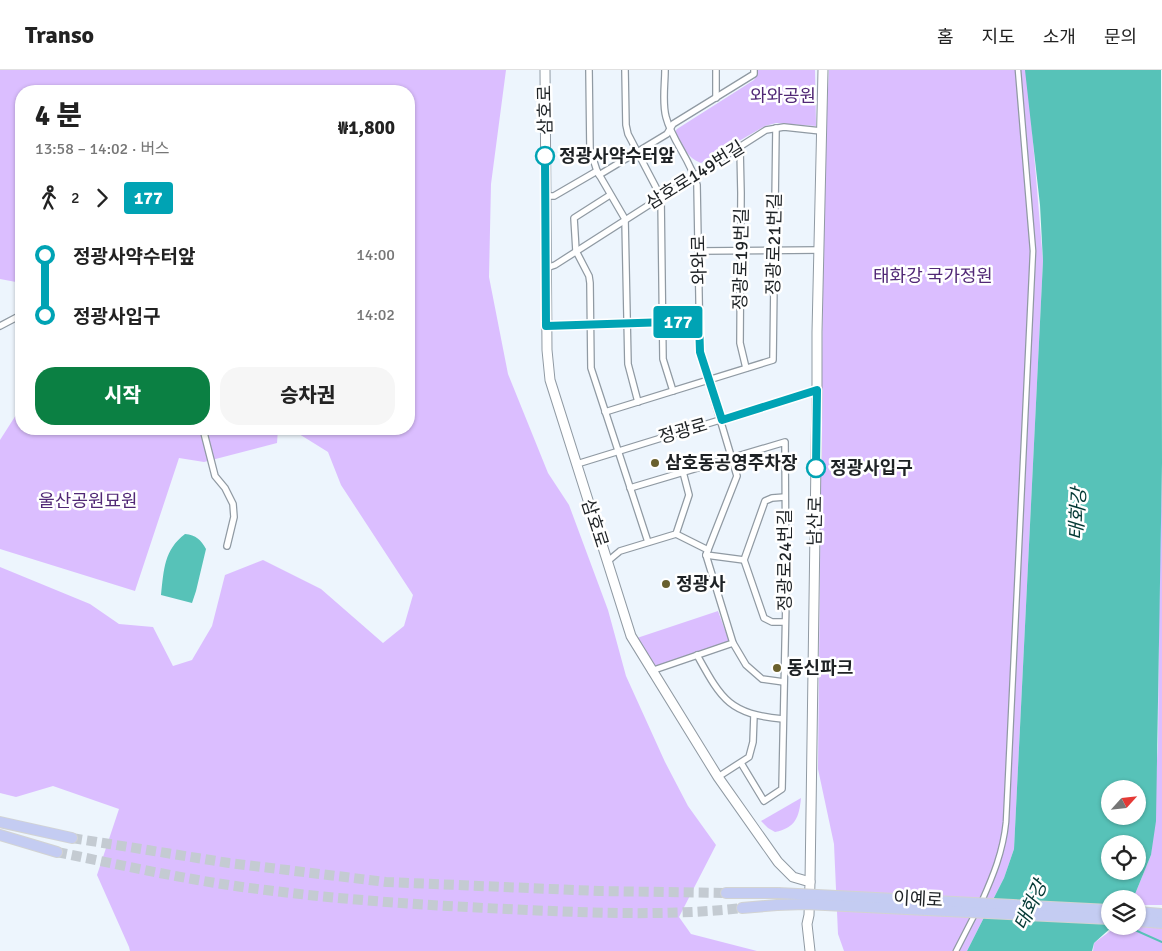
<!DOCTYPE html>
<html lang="ko">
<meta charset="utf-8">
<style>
:root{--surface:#fff;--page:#f6f6f6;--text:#222;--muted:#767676;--line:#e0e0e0;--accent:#0b8043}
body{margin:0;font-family:Signika,"Noto Sans KR",sans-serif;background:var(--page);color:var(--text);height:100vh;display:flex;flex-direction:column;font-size:19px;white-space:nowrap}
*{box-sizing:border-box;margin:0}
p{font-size:16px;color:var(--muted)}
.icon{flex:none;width:28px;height:28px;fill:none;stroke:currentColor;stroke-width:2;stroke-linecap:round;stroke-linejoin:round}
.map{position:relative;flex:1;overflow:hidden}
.details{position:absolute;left:15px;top:15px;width:400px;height:350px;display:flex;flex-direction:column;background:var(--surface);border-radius:20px;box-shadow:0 1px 4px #0004}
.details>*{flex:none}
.badge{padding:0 10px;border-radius:4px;font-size:18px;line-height:32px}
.needle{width:32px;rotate:63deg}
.fabs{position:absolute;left:1101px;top:710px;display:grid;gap:10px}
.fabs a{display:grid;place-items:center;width:45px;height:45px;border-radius:50%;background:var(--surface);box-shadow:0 1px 4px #0004;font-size:25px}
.map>.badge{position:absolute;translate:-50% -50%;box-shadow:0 0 0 2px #fff}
.legs{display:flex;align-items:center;gap:8px;height:55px;padding:0 20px;font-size:16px}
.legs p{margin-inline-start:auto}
.overview{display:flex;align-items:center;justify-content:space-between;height:85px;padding:0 20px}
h1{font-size:28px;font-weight:800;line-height:38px}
.button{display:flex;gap:10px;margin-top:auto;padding:10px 20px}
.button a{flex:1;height:58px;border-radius:20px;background:var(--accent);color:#fff;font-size:20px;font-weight:800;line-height:58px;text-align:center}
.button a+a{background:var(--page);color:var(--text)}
ul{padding:0 20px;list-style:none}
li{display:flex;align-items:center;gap:18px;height:60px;font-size:19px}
li i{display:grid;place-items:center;width:8px;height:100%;margin:0 6px;background:currentColor}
li i::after{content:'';width:12px;height:12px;margin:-6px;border:4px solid;border-radius:50%;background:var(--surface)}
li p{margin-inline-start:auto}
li:first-child i{background:linear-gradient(#0000 50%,currentColor 0)}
li:last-child i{background:linear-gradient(currentColor 50%,#0000 0)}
header{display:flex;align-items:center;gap:30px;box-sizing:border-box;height:70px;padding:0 25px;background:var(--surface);border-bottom:1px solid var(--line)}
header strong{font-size:24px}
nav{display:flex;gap:28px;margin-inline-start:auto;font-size:18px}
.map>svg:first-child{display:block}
</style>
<header>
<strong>Transo</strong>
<nav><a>홈</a><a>지도</a><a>소개</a><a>문의</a></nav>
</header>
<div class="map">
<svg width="1162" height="881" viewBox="0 0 1162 881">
<rect width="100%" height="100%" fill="#edf5fd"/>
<!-- green -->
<g fill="#dbbeff">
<polygon points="0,0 506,0 491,114 489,207 508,304 548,403 569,435 608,540 626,606 665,692 688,736 716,775 679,847 691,864 757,881 130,881 129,877 97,805 119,739 53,716 16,727 0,723 0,497 90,534 119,554 153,557 173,596 192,590 212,556 225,505 263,490 321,519 383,573 404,556 413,525 341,415 328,382 291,359 409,359 409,21 21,21 21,218 16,212 0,209"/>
<path d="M757 0H815L816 56 776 53 765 56 701 93C687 88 682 75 675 62L677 59 754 10 757 5Z"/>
<polygon points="829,0 1027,0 1043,191 1014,779 1004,808 967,881 844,881 838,864 834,774 818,699 824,97"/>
<polygon points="21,274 21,359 278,359 277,373 204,392 179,388 135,521 0,479 0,370 16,345 19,284"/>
<polygon points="1162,393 1162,835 1138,835 1138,829 1133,829 1151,785 1158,675 1159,539"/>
<polygon points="718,541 729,571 653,597 637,568"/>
<path d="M801 728C799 748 795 758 775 762L768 758 761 751Z"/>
<polygon points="1138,851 1162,853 1162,881 1093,881 1094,873 1117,856 1138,856"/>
</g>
<!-- water -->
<g fill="#57c2b8" fill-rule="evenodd">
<path d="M1025 0H1161L1162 393 1156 751 1151 785 1133 829H1110V856H1113L1094 873 1092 881H967L1004 808 1014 779 1043 191 1040 135ZM1110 719H1138V746H1110ZM1110 774H1138V801H1110Z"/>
<path d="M185 464C196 465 201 470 206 479L196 521 192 533 161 525C164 499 164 480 185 464Z"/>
</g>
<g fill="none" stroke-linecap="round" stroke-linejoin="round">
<!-- stream -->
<polyline stroke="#57c2b8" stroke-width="2" points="1126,856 1162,872"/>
<!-- trunk-tunnel -->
<g stroke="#c4cbd2" stroke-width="10" stroke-dasharray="10 5" stroke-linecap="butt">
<polyline points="72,768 229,793 386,812 599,821 726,823"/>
<path d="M57 782C126 796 196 812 266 820 352 831 439 836 527 840 599 843 670 846 742 838"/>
</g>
<!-- pedestrian casing -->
<g stroke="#909aa3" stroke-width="7">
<g id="pedestrian">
<path d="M981 833C993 806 1003 782 1006 752L1033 181 1018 0"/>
<polyline points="956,881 976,842"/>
</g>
</g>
<!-- minor casing -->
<g stroke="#909aa3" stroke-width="8">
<g id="minor">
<polyline points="589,0 590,79 597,101 625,149 628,294 638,332"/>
<polyline points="625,0 626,55 628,64 661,127 663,289 673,321"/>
<path d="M665 0C665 15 662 33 666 47 672 71 691 90 697 115L700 282 737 406 706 485 733 573 746 595 762 609 784 612"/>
<polyline points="716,0 716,28"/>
<polyline points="740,78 741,123 740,273 746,298"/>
<polyline points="599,105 667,64 673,54 754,4 754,0"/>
<polyline points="610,125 574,148 576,181 589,206 590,213 591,298 648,472"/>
<polyline points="546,126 554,126 597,101"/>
<polyline points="699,181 819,180"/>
<polyline points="546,198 555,195 766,60 784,57 821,61"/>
<polyline points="0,256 21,245"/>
<polyline points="546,256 699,251"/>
<polyline points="605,342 773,290 776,58"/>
<polyline points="203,359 215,406 225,418 233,434 234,447 227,476"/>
<polyline points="577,394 817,320"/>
<polyline points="630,418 785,372 786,529 782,719 764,731 741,693"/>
<polyline points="676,464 708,480"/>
<polyline points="706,485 744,490"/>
<polyline points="608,491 620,481 676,464 689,425 683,402"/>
<polyline points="785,552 772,552 764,548 744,490 765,431 772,428 785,427"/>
<path d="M697 585C722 630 729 644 783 649"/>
<polyline points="651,601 733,573"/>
<polyline points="718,707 749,687 753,672 754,645"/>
</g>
</g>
<!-- secondary casing -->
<g stroke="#909aa3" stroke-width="11">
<g id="secondary">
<polyline points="545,0 547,280 550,310 631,566 718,707 778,792 793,807 810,812 809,845 807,854 810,881"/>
<polyline points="810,812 817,320 817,262 823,0"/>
</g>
</g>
<!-- trunk casing -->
<g stroke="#d2d3d3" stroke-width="12">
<g id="trunk">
<polyline points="0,752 72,768"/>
<polyline points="0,765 57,782"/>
<polyline points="726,823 778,823"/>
<polyline points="742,838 777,835"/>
<polyline points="1138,842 1162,844"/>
<polyline points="1138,851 1162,853"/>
</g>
</g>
<!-- pedestrian -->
<use href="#pedestrian" stroke="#fff" stroke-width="4.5"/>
<!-- minor -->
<use href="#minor" stroke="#fff" stroke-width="5.5"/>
<!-- secondary -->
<use href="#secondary" stroke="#fff" stroke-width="9"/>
<!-- trunk -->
<use href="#trunk" stroke="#c4ccf2" stroke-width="10"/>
<!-- trunk-bridge casing -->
<g stroke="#d2d3d3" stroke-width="12" stroke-linecap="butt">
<g id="trunk-bridge">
<polyline points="778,823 1110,840"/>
<polyline points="777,835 805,834 1110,849"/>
</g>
</g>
<!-- trunk-bridge -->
<use href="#trunk-bridge" stroke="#c4ccf2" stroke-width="10"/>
</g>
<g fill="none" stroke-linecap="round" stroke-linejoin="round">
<!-- line-1 casing -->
<g stroke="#fff" stroke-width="11">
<polyline id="line-1" points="545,86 546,256 699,251 700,282 722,350 817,320 816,398"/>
</g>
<!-- line-1 -->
<use href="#line-1" stroke="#00a3b4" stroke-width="8"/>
</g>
<!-- markers -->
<g fill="#fff" stroke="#00a3b4" stroke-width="2.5">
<circle cx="545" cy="86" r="9"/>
<circle cx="816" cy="398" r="9"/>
</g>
<g fill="#6a602d" stroke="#fff" stroke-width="2">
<circle cx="655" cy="393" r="5"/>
<circle cx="666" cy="514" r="5"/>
<circle cx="777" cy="598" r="5"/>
</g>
<g text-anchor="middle" stroke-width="5" stroke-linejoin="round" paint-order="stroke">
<!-- park labels -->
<g font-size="18" fill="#512876" stroke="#fff">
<text x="783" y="32">와와공원</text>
<text x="933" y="212">태화강 국가정원</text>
<text x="88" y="437">울산공원묘원</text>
</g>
<!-- street labels -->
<g font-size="18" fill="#1e2225" stroke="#fff">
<text transform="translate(545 40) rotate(-91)" y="6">삼호로</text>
<text transform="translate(695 105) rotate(-32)" y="6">삼호로149번길</text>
<text transform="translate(774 174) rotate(-89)" y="6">정광로21번길</text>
<text transform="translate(741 189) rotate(-89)" y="6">정광로19번길</text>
<text transform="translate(699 190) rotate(-91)" y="6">와와로</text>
<text transform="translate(683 361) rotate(-16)" y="6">정광로</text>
<text transform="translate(815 451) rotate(-89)" y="6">남산로</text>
<text transform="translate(595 453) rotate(72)" y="6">삼호로</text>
<text transform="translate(785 490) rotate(-90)" y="6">정광로24번길</text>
<text transform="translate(918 829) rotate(3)" y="6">이예로</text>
</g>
<!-- stop labels -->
<g font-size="18" font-weight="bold" fill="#1e2225" stroke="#fff" text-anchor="start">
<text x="559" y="92">정광사약수터앞</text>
<text x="830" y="404">정광사입구</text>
</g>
<!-- poi labels -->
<g font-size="18" font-weight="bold" fill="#1e2225" stroke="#fff" text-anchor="start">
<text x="665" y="399">삼호동공영주차장</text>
<text x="676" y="520">정광사</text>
<text x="787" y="604">동신파크</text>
</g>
<!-- water labels -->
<g font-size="19" font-style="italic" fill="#043935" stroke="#fff">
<text transform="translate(1077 444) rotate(-87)" y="7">태화강</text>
<text transform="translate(1030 835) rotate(-65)" y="7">태화강</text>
</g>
</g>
</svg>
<div class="fabs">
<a><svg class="needle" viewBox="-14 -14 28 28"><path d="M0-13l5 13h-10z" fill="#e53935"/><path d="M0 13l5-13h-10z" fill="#767676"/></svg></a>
<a><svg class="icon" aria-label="locate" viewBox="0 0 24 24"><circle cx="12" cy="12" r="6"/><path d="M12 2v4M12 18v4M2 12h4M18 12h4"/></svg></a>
<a><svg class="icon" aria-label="layers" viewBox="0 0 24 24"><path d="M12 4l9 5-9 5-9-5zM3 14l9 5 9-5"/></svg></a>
</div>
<b class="badge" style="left:678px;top:252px;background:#00a3b4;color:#fff">177</b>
<section class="details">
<div class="overview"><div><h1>4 분</h1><p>13:58 – 14:02 · 버스</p></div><b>₩1,800</b></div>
<div class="legs"><svg class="icon" aria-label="walk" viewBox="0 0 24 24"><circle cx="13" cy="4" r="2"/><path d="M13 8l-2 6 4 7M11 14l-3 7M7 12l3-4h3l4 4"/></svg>2<svg class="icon" aria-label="forward" viewBox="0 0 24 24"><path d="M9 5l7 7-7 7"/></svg><b class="badge" style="background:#00a3b4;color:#fff">177</b></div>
<ul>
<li><i style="color:#00a3b4"></i><b>정광사약수터앞</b><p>14:00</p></li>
<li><i style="color:#00a3b4"></i><b>정광사입구</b><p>14:02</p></li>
</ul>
<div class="button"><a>시작</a><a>승차권</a></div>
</section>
</div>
